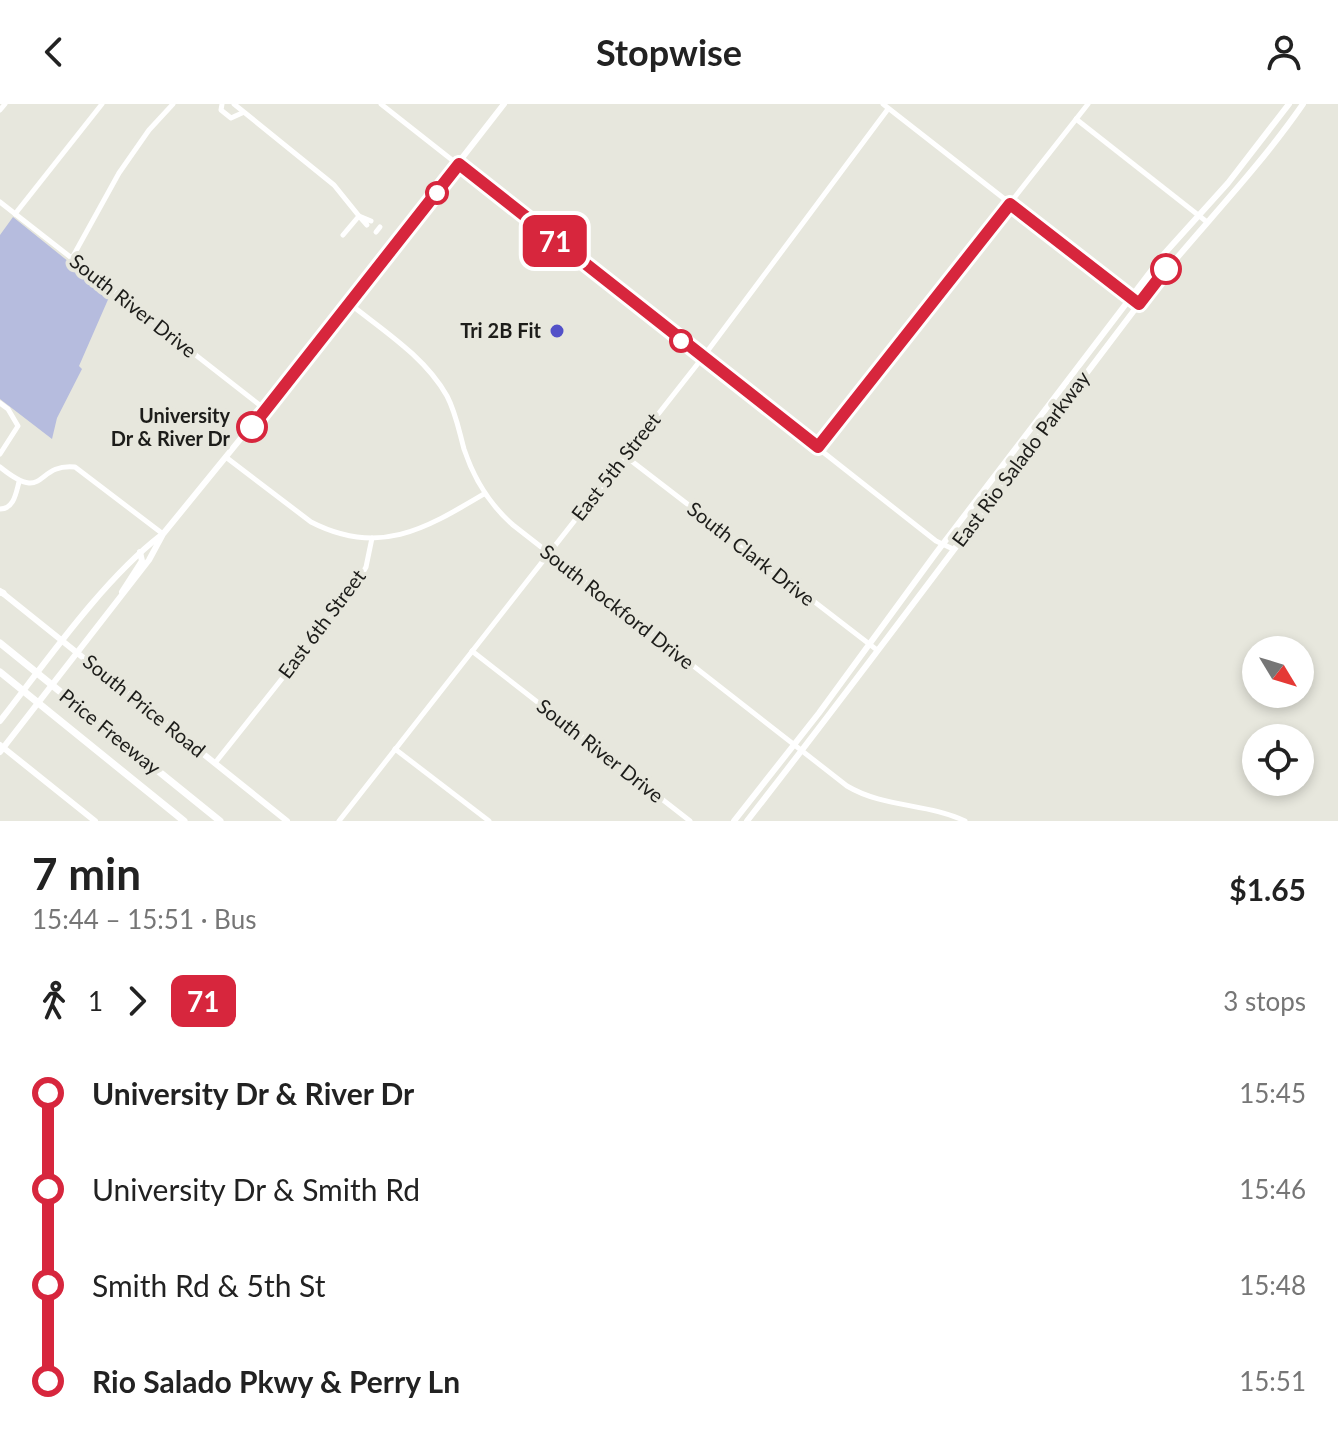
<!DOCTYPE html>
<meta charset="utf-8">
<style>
:root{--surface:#fff;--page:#f2f2f2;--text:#222;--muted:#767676}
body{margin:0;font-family:Lato,sans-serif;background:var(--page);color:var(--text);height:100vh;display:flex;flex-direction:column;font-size:30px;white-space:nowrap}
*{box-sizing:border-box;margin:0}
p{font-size:26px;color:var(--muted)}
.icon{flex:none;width:44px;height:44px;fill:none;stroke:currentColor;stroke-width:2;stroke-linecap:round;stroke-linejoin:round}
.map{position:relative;height:717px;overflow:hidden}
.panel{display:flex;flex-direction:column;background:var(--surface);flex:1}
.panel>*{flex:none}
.badge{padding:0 16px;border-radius:12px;font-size:28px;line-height:52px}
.needle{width:52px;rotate:128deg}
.fabs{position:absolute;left:1242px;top:532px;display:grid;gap:16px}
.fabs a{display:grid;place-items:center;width:72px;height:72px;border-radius:50%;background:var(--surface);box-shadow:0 4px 12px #0003;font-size:40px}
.map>.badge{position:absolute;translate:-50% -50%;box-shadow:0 0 0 4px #fff}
.legs{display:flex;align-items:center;gap:12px;height:88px;padding:0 32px;font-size:26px}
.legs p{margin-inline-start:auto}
.summary{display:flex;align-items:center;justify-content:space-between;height:136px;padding:0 32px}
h1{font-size:44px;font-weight:700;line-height:60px}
ul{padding:0 32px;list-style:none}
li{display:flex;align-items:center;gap:28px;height:96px;font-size:30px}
li i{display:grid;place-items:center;width:12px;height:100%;margin:0 10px;background:currentColor}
li i::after{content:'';width:20px;height:20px;margin:-10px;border:6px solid;border-radius:50%;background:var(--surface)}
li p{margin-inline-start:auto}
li:first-child i{background:linear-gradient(#0000 50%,currentColor 0)}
li:last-child i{background:linear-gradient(currentColor 50%,#0000 0)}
header{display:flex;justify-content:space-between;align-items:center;height:104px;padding:0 32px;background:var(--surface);font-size:36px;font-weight:700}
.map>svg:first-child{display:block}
</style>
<header><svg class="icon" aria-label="back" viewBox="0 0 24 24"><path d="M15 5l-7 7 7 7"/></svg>Stopwise<svg class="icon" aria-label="person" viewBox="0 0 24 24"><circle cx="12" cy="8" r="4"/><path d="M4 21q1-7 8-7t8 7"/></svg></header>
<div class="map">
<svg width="1338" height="717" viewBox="0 0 1338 717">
<rect width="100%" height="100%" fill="#e7e7dd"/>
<!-- green -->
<polygon fill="#b6bcde" points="13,113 110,191 79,262 82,265 57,314 52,335 0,295 0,131"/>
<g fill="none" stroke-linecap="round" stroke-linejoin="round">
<!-- minor -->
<g stroke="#fff" stroke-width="5">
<polyline points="222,0 221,6 231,14 242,9"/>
<polyline points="234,0 334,81 359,112 343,131"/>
<polyline points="381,0 908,415 936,437 953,445"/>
<polyline points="883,0 1139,200"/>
<polyline points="0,6 5,0"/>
<polyline points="1076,15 1207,118"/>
<polyline points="0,98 266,306"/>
<polyline points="15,110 102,0"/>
<polyline points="367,121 359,112 371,117"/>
<polyline points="376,128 380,123"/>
<polyline points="72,154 119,69 149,26 173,0"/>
<path d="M350 200C384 227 425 253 447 292 456 309 459 327 464 345 474 375 489 400 513 421L847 682C884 704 927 699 965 717"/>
<polyline points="0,299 8,305 18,322 0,350"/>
<polyline points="818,343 1088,0"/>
<polyline points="625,352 877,546"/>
<path d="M227 354 311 418C379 453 425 425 484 390"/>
<path d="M0 363C47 401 34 359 75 363L163 430"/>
<path d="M0 405C14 405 16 389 19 378"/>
<polyline points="472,547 690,717"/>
<polyline points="395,645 489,717"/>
<polyline points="215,659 354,484 366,463 372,434"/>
<polyline points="339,717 703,253 888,5"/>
</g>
<!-- major -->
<g stroke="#fff" stroke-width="6">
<polyline points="0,487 287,717"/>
<polyline points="122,488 142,457 140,448"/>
<path d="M0 617C46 558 102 477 160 432"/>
<polyline points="0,641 95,717"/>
<polyline points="0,648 149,456 163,430 308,252 504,0"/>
<polyline points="734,717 819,609 936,449 1164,150 1228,79 1289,0"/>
<path d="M747 717C880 547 1008 372 1139 200 1192 132 1254 71 1303 0"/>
</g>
<!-- highway -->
<g stroke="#fff" stroke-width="7">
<polyline points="0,488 3,489"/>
<polyline points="0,539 220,717"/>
<polyline points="0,568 184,717"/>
</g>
</g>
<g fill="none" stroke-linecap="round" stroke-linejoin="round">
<!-- line-1 casing -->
<g stroke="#fff" stroke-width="18">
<polyline id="line-1" points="252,323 459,60 818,343 1010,100 1139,200 1166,165"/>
</g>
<!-- line-1 -->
<use href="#line-1" stroke="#d7263d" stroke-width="12"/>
</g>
<!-- markers -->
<g fill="#fff" stroke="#d7263d" stroke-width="4">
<circle cx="437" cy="89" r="10"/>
<circle cx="1166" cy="165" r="14"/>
<circle cx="681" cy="237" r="10"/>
<circle cx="252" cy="323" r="14"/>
</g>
<circle fill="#5351c8" stroke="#e7e7dd" stroke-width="3" cx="557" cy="227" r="8"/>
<g text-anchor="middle" stroke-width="8" stroke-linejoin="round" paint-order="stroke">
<!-- street labels -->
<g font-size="20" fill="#1d1d1a" stroke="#e7e7dd">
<text transform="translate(133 202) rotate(38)" y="7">South River Drive</text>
<text transform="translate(1021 355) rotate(-53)" y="7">East Rio Salado Parkway</text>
<text transform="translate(616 363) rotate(-52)" y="7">East 5th Street</text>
<text transform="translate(751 450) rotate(38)" y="7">South Clark Drive</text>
<text transform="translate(617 503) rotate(38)" y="7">South Rockford Drive</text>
<text transform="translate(322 520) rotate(-53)" y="7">East 6th Street</text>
<text transform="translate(144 602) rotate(39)" y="7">South Price Road</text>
<text transform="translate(110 628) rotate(39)" y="7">Price Freeway</text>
<text transform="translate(600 647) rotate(38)" y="7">South River Drive</text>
</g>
<!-- poi labels -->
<g font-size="20" font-weight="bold" fill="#1d1d1a" stroke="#e7e7dd" text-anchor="end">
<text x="541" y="234">Tri 2B Fit</text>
</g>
<!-- stop labels -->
<g font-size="20" font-weight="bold" fill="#1d1d1a" stroke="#e7e7dd" text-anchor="end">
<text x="230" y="319">University<tspan x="230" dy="23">Dr &amp; River Dr</tspan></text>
</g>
</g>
</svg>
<div class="fabs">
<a><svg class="needle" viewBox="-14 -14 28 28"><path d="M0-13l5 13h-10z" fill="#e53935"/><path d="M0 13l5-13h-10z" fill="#767676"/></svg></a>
<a><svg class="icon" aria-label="locate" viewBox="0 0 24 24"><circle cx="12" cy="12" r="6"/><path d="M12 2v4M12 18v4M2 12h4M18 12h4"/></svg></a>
</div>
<b class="badge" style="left:555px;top:137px;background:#d7263d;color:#fff">71</b>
</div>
<section class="panel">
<div class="summary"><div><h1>7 min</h1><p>15:44 – 15:51 · Bus</p></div><b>$1.65</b></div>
<div class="legs"><svg class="icon" aria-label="walk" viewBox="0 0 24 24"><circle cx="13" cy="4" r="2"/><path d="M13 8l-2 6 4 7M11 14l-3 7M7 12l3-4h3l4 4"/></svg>1<svg class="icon" aria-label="forward" viewBox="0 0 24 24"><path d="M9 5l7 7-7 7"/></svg><b class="badge" style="background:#d7263d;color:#fff">71</b><p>3 stops</p></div>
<ul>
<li><i style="color:#d7263d"></i><b>University Dr &amp; River Dr</b><p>15:45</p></li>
<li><i style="color:#d7263d"></i><span>University Dr &amp; Smith Rd</span><p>15:46</p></li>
<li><i style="color:#d7263d"></i><span>Smith Rd &amp; 5th St</span><p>15:48</p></li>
<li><i style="color:#d7263d"></i><b>Rio Salado Pkwy &amp; Perry Ln</b><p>15:51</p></li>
</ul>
</section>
